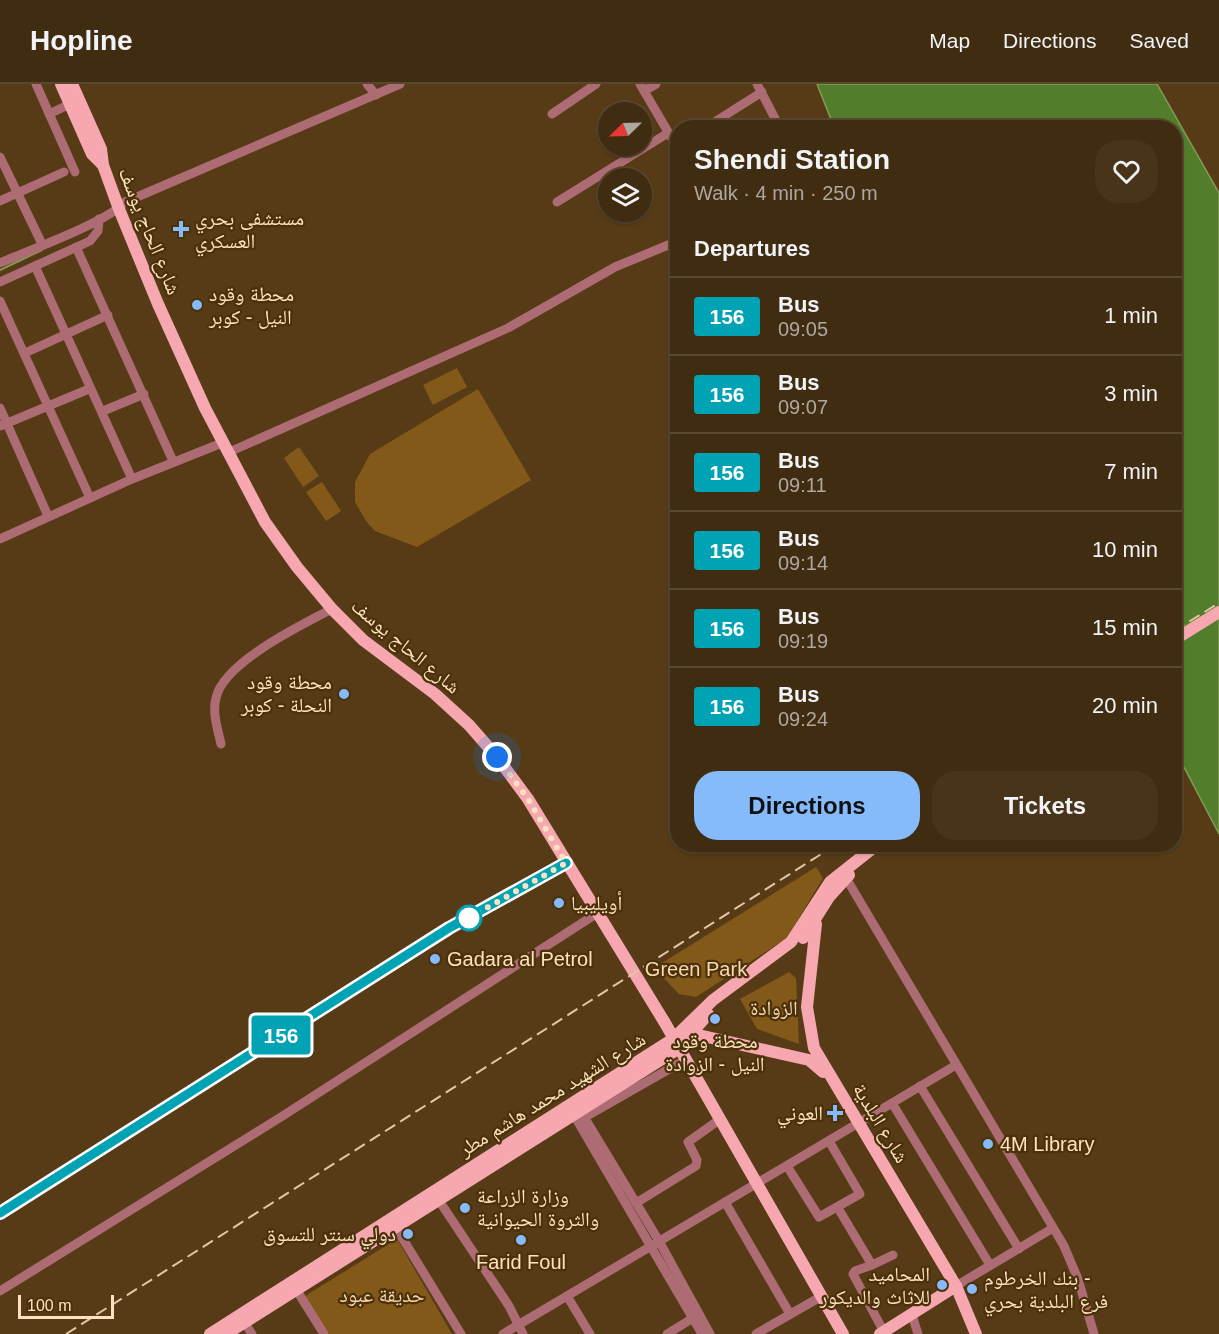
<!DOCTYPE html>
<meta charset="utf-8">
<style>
:root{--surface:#402c10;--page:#473419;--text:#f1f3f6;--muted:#aea79f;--line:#594830;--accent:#85bbfb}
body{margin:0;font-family:Helvetica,"Noto Naskh Arabic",sans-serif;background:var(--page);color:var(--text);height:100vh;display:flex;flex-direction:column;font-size:22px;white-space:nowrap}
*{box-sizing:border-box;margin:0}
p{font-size:20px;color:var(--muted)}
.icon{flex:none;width:33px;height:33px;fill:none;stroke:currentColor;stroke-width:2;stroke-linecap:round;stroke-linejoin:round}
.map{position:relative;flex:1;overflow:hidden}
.panel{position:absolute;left:670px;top:36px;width:512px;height:732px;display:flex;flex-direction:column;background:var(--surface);border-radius:24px;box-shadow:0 2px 4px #0004,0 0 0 2px var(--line)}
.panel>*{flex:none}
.badge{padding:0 12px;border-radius:4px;font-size:21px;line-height:39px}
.needle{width:39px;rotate:247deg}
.tools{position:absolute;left:598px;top:18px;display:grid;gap:12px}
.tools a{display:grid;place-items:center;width:54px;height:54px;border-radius:50%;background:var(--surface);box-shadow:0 2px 4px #0004,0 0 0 2px var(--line);font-size:30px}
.scale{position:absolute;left:18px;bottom:15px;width:96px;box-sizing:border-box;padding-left:6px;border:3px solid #fde2c1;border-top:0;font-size:16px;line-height:21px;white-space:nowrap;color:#fde2c1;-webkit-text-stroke:4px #4b310a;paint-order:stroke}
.you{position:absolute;width:30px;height:30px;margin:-15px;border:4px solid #fff;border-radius:50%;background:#1a73e8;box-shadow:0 0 0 9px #1a73e833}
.map>.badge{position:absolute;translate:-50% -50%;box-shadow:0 0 0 3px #fff}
h2{padding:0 24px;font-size:22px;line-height:54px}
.round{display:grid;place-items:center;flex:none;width:63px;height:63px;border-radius:24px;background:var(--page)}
.summary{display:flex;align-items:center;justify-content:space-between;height:102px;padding:0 24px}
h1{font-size:28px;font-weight:600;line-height:45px}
.cta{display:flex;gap:12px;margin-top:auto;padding:12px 24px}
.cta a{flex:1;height:69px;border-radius:24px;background:var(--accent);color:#111;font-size:24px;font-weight:600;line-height:69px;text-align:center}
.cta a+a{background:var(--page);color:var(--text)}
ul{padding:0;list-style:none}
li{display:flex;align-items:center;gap:18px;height:78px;padding:0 24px;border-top:2px solid var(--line)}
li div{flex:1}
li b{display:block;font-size:22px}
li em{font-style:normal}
li .badge{min-width:66px;font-weight:700;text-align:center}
header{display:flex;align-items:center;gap:36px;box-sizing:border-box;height:84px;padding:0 30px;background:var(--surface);border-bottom:2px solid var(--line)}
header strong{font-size:28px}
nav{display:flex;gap:33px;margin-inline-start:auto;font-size:21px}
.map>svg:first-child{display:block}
</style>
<header>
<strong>Hopline</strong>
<nav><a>Map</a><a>Directions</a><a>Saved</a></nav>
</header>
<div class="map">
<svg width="1219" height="1250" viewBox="0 0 1219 1250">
<rect width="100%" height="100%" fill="#563b16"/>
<!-- green -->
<g fill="#835919">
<polygon points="457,284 467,303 433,321 423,301"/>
<polygon points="478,305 531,396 417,463 375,447 366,437 355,418 355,398 370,370"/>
<polygon points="299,363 319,392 303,403 284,374"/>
<polygon points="322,398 341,427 326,437 306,408"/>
<polygon points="816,783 823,794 787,854 696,913 679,910 654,884"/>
<polygon points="789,888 796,894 799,960 757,945 740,915"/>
<polygon points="397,1155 452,1250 329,1250 305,1212"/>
</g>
<!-- water -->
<polygon fill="#527e2b" stroke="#859c58" stroke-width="1.5" points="817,0 1157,0 1219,109 1219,750 1175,666 1174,44 834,43"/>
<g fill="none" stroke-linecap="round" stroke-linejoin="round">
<!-- stream -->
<polyline stroke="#859c58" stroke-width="2" points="0,186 42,166"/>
<!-- minor -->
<g stroke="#ad6c73" stroke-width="9">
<polyline points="36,0 75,88"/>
<polyline points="367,0 376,11"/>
<polyline points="640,0 678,65"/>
<polyline points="757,0 780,44"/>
<polyline points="644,7 656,0"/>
<polyline points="49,30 70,20"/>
<polyline points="552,30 596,0"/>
<polyline points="705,44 762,8"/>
<polyline points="0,73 42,160"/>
<polyline points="0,117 64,88"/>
<polyline points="557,118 668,49"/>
<polyline points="76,163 173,377"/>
<path d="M0 179C25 168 110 137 123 119L400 0"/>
<polyline points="35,182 132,395"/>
<polyline points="0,198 90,157 98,147 99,135"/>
<polyline points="0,217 90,414"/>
<polyline points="25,269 108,231"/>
<polyline points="0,324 48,432"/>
<polyline points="103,327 144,310"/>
<polyline points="0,342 89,305"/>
<polyline points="227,369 508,244 615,183 673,159"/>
<polyline points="0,455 132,395 222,359"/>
<path d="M221 660C218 646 212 629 216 614 223 579 301 541 332 525"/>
<polyline points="846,794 1064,1162 1078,1195 1094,1250"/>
<polyline points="920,1002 1019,1165"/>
<polyline points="892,1019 990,1181"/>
<polyline points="577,1021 659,1157 710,1250"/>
<polyline points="571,1026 702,1250"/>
<polyline points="585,1033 685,976"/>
<polyline points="787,1082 819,1133 860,1110 829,1057"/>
<polyline points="438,1115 509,1222 523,1250"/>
<polyline points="725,1118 790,1230"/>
<polyline points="636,1119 696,1082 697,1076 688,1058 719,1036"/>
<polyline points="838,1124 872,1181 855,1187 853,1190 884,1248"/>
<polyline points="0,1129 449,845 566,779"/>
<polyline points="395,1142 461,1250"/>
<polyline points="872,1181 893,1171"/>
<polyline points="294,1202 324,1250"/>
<polyline points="956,1202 1053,1144"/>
<polyline points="0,1207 281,1033 596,830"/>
<polyline points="567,1212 590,1250"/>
<polyline points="912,1231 918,1250"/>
<polyline points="244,1238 252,1250"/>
<polyline points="503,1250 956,981"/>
<polyline points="667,1250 693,1234"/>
<polyline points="756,1250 822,1212"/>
</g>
<!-- major -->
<g stroke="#f6a7af" stroke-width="12">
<polyline points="61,0 92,70 103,81"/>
<polyline points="72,0 101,65 103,81 119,125 158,220 205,324 265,438 297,483 332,525 363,556 435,610 469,641 497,673 528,715 665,939 843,1250"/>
<polyline points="1174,556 1219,528"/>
<polyline points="816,840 807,923 814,964 956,1202 976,1250"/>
<polyline points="803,854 829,813 849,791"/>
<polyline points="694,950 809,976 823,988"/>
<polyline points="210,1250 673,955 713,916 791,858 830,798 878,760"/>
<polyline points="226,1250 678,965 708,930"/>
<polyline points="880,1250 956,1202"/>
</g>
<!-- rail -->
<g stroke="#e2c7a5" stroke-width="2" stroke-dasharray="12 6" stroke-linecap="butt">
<polyline points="1174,547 1219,519"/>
<polyline points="66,1250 837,760"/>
</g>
</g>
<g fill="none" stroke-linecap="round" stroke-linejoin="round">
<!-- line casing -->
<g stroke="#fff" stroke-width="14">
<polyline id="line" points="0,1129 449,844 566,779"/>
</g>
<!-- line -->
<use href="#line" stroke="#00a3b4" stroke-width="9"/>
<!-- walk -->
<polyline stroke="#fde2c1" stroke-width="6" stroke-dasharray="0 10.8" points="469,834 566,779 528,715 497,673"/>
</g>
<!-- markers -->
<g fill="#85bbfb" stroke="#4b310a" stroke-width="2">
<path d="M178 136h6v6h6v6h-6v6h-6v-6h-6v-6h6z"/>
<circle cx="197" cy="221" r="6"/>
<circle cx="344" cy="610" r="6"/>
<circle cx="559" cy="819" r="6"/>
<circle cx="435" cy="875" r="6"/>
<circle cx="715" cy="935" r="6"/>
<path d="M832 1020h6v6h6v6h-6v6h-6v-6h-6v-6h6z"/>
<circle cx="988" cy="1060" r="6"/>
<circle cx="465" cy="1124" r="6"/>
<circle cx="408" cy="1150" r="6"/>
<circle cx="521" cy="1156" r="6"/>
<circle cx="942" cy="1201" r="6"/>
<circle cx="972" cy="1205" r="6"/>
</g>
<circle fill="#fff" stroke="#00a3b4" stroke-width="3" cx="469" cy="834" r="12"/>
<g text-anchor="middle" stroke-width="4.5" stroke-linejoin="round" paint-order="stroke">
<!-- poi labels -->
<g font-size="20" fill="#fde2c1" stroke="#4b310a" text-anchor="start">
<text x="195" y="141">مستشفى بحري<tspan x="195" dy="23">العسكري</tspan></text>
<text x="209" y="217">محطة وقود<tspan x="209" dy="23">النيل - كوبر</tspan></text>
<text x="332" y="605" text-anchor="end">محطة وقود<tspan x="332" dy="23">النحلة - كوبر</tspan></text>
<text x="571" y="826">أويليبيا</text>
<text x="447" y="882">Gadara al Petrol</text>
<text x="715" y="964" text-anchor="middle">محطة وقود<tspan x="715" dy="23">النيل - الزوادة</tspan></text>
<text x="823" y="1036" text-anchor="end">العوني</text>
<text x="1000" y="1067">4M Library</text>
<text x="477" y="1119">وزارة الزراعة<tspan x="477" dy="23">والثروة الحيوانية</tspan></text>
<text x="396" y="1157" text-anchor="end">دولي سنتر للتسوق</text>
<text x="521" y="1185" text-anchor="middle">Farid Foul</text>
<text x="930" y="1197" text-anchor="end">المحاميد<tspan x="930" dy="23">للاثاث والديكور</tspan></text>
<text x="984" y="1201">بنك الخرطوم -<tspan x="984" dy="23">فرع البلدية بحري</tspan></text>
</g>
<!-- street labels -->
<g font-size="20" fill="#fde2c1" stroke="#4b310a">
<text transform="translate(150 147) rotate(68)" y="7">شارع الحاج يوسف</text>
<text transform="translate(406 562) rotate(40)" y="7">شارع الحاج يوسف</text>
<text transform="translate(552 1010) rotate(-32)" y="7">شارع الشهيد محمد هاشم مطر</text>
<text transform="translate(881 1039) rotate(59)" y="7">شارع البلدية</text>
</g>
<!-- park labels -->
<g font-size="20" fill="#f8d8b2" stroke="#4b310a">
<text x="696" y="892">Green Park</text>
<text x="774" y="931">الزوادة</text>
<text x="382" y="1218">حديقة عبود</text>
</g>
</g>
</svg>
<div class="tools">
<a><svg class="needle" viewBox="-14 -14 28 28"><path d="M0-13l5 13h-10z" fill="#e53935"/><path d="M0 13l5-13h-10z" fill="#aea79f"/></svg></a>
<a><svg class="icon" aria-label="layers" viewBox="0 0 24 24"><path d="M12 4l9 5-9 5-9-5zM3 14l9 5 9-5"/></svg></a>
</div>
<div class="scale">100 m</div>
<div class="you" style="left:497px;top:673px"></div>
<b class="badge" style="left:281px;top:951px;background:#00a3b4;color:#fff">156</b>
<section class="panel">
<div class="summary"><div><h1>Shendi Station</h1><p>Walk · 4 min · 250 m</p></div><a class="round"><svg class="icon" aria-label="heart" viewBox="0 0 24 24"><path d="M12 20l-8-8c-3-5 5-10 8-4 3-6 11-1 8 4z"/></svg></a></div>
<h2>Departures</h2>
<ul>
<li><span class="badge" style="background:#00a3b4;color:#fff">156</span><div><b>Bus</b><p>09:05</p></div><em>1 min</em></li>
<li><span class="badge" style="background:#00a3b4;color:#fff">156</span><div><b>Bus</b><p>09:07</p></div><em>3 min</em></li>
<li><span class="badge" style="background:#00a3b4;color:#fff">156</span><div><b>Bus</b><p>09:11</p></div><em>7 min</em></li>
<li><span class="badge" style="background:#00a3b4;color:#fff">156</span><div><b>Bus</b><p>09:14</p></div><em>10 min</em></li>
<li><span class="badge" style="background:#00a3b4;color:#fff">156</span><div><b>Bus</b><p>09:19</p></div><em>15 min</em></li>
<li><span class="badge" style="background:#00a3b4;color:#fff">156</span><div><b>Bus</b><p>09:24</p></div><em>20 min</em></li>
</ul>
<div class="cta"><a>Directions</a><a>Tickets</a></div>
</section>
</div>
